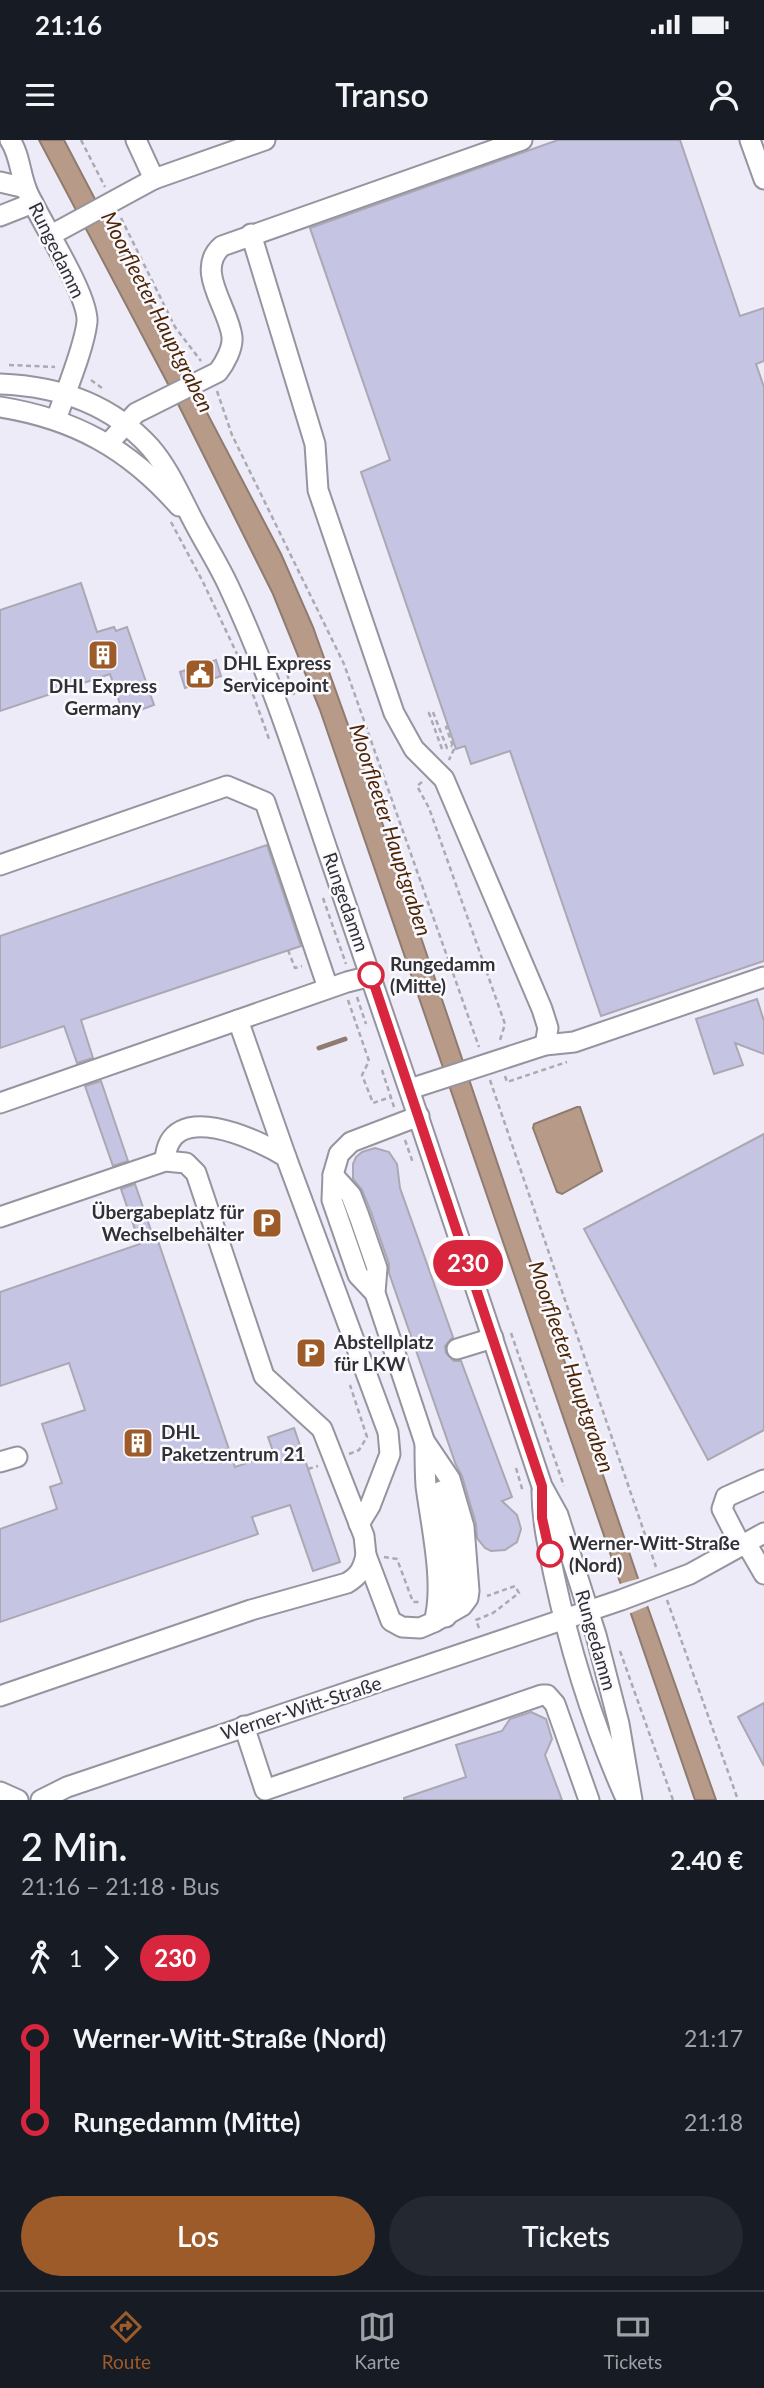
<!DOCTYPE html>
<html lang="de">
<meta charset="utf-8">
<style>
:root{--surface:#171b24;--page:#242831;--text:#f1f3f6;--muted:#9ea1a6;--line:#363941;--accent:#9d5b29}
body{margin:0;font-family:Lato,sans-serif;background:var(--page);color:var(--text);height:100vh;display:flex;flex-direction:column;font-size:26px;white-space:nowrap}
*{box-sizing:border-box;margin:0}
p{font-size:23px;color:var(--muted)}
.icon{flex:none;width:38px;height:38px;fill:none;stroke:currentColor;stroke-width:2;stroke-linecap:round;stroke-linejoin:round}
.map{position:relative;height:1660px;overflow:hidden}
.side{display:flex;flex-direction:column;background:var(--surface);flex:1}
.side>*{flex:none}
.badge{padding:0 14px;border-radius:23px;font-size:24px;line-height:46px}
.map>.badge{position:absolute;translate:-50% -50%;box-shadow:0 0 0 4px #fff}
.legs{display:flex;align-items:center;gap:10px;height:77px;padding:0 21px;font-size:23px}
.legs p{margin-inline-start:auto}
.overview{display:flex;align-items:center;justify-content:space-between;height:119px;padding:0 21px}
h1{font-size:38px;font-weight:600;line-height:52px}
.primary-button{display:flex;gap:14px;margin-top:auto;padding:14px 21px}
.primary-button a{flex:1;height:80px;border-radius:42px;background:var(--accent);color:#fff;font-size:28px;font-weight:600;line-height:80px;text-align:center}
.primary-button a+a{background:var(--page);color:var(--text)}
ul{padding:0 21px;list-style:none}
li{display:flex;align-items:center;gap:24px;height:84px;font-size:26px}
li i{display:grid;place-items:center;width:10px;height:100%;margin:0 9px;background:currentColor}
li i::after{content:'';width:18px;height:18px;margin:-9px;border:5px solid;border-radius:50%;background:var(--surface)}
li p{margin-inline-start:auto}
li:first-child i{background:linear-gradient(#0000 50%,currentColor 0)}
li:last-child i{background:linear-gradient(currentColor 50%,#0000 0)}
.status{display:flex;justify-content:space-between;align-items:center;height:49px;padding:0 35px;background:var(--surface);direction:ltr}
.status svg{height:19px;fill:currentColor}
header{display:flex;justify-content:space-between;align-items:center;height:91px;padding:0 21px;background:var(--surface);font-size:32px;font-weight:600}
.tab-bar{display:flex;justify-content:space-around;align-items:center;height:98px;border-top:2px solid var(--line);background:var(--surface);font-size:19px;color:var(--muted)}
.tab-bar a{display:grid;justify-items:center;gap:4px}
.tab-bar .on{color:var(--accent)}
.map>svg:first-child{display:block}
</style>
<div class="status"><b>21:16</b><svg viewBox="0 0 49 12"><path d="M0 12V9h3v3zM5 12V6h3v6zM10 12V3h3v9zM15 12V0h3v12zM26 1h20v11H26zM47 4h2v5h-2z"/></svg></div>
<header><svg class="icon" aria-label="menu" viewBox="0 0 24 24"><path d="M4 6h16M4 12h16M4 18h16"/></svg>Transo<svg class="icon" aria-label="person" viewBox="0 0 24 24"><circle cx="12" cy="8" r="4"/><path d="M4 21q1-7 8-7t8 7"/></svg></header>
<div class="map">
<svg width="764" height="1660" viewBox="0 0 764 1660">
<rect width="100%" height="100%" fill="#ecebf7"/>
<!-- water -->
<g fill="#b79b88" stroke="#8f7b6f" stroke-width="2">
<polygon points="39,0 64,0 281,414 313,487 368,641 648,1468 716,1660 695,1660 320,570 273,454 168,244"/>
<polygon points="577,967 580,967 602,1031 562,1054 557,1052 533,988 534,984"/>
</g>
<!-- pier -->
<polygon fill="#ecebf7" points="641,1438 650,1465 626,1475 616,1445"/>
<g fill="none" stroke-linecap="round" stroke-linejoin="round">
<!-- stream -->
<polyline stroke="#8f7b6f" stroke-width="5" points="319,908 345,899"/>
</g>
<!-- building -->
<g fill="#c6c4e3" stroke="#a9a8b3" stroke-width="2">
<polygon points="558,0 680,0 740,176 764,168 764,221 756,224 764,247 764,821 601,876 510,611 471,624 465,606 456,609 361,332 390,320 310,88"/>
<polygon points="81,443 97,492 114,487 116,491 127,487 154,565 124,576 110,534 0,571 0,470"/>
<polygon points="216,520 221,536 185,548 180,532"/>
<polygon points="267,705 301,806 81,880 93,918 77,923 64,886 0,908 0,796"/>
<polygon points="757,859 764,881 764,914 735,903 743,925 714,934 696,879"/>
<polygon points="101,941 128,1021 113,1026 85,946"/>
<polygon points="764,994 764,1290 708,1320 584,1089"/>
<polygon points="375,1008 389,1012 397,1024 400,1048 453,1197 445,1206 446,1213 454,1221 461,1221 512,1357 502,1361 517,1375 521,1389 517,1402 505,1410 491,1411 485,1408 477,1398 476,1384 462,1336 456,1325 389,1133 389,1124 371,1072 362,1050 353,1039 353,1024 356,1017 362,1012"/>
<polygon points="135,1044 154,1099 157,1098 235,1327 274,1314 268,1297 294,1288 340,1422 313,1431 290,1365 252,1377 258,1394 0,1482 0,1389 57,1369 50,1347 62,1343 42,1284 85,1270 69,1223 0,1246 0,1152 140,1104 121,1049"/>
<polygon points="764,1563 764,1626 738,1577"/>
<polygon points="531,1572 546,1579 552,1599 545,1615 562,1660 404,1660 404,1658 466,1637 456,1605 502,1591 510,1579"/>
</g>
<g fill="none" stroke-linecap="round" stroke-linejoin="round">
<!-- minor casing -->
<g stroke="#95949f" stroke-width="23">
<g id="minor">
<path d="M10 0C20 15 20 34 27 51 39 79 89 155 87 182 84 209 65 253 56 280"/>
<polyline points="136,0 154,39"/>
<polyline points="750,0 764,39"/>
<polyline points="0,42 26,48"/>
<polyline points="0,76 33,63"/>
<polyline points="251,94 315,304 318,350 394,573 414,609 444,639 542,869 548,888 545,905"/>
<polyline points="51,95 154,39 265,0"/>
<path d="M0 244C57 246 110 263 150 307 170 330 181 358 195 384 206 405 219 425 229 447 269 532 298 623 328 712 401 923 471 1134 542 1346L558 1375 596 1495 619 1584 632 1660"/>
<path d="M0 267C75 279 129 309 179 366"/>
<path d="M108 304 136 273 218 232C225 223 233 208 232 197 229 168 194 130 222 106L522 0"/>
<polyline points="0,725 227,646 265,662 328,848"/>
<polyline points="238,880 286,1017"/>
<polyline points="410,949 545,905 574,902 764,837"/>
<polyline points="0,963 347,842 371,836"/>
<path d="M165 1021C168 957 257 999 286 1017L388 1292 390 1314 370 1366 359 1384"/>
<polyline points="333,1035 351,1055 359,1076 377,1128 375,1153 428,1312"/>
<polyline points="0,1077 165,1021 186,1023 196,1033 264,1236 322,1289 364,1396 366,1415 391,1481 402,1487 420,1488 434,1482 462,1466 468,1458 469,1451 464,1387 450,1339 425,1302"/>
<polyline points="375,1153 358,1135 332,1060 333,1035 339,1014 351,1002 419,976"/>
<polyline points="457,1209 493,1198"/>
<path d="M425 1303C425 1317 425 1332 426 1346 431 1385 445 1445 434 1482"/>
<polyline points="0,1322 17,1317"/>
<path d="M441 1351C448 1384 463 1446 446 1477"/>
<path d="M542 1351C542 1380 548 1406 554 1435 570 1510 593 1584 624 1654"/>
<polyline points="746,1403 764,1434"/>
<polyline points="741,1406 722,1369 726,1357 764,1340"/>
<path d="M0 1556 251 1470 347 1443C359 1436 363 1429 366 1415"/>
<polyline points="244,1586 265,1650 542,1555 547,1555 555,1564 589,1660"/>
<polyline points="0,1652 18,1660"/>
<polyline points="41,1660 67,1647 621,1460 690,1434 764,1393"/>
</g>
</g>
<!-- path -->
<g stroke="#aaaab3" stroke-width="2.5" stroke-dasharray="5 3.5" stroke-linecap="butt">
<polyline points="81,0 105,47"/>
<polyline points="121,78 175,187 201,221"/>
<polyline points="9,225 55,227"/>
<polyline points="91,240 102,248"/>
<polyline points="217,251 232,295 344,524 479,907"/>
<polyline points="171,382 203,442 237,514"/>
<polyline points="287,534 295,557"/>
<polyline points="250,546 269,599"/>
<polyline points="448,586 446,587 454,609 449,620"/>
<polyline points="442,609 429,573 433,572 447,608 452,606"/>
<polyline points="422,642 417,646 429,668 505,884 500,900"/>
<polyline points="323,758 346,824"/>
<polyline points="288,810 295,828 302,826"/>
<polyline points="357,857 366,884"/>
<polyline points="348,860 369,921 362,935 373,963 391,957"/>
<polyline points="382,930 394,967"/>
<polyline points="505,936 507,942 567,922"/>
<polyline points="490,940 656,1427"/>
<polyline points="405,1000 413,1023"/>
<polyline points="511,1193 564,1346"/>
<polyline points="349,1314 359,1310 367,1297 350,1245"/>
<polyline points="516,1328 523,1352"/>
<polyline points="308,1329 318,1326"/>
<polyline points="384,1417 397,1419 413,1462 421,1462"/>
<polyline points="667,1460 738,1660"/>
<polyline points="479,1488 476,1480 493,1473 519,1453 515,1446 487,1456"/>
<polyline points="620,1511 673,1660"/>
</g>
<!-- minor -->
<use href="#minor" stroke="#fff" stroke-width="19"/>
</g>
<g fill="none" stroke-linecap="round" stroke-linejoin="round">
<!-- line-1 casing -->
<g stroke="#fff" stroke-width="16">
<polyline id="line-1" points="371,835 542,1346 542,1378 550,1414"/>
</g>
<!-- line-1 -->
<use href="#line-1" stroke="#d7263d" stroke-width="10"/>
</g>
<!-- icons -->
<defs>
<g id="building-square" transform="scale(1.575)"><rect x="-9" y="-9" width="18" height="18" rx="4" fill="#9d5b29" stroke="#faf9fe"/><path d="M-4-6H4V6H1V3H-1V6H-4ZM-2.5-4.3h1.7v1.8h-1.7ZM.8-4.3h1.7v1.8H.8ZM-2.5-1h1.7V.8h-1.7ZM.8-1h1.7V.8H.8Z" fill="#fff"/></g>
<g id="civic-square" transform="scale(1.575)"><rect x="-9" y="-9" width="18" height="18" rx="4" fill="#9d5b29" stroke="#faf9fe"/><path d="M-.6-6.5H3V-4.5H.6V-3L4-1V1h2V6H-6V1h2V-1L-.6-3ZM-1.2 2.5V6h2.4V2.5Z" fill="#fff"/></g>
<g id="parking-square" transform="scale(1.575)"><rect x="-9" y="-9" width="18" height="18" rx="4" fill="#9d5b29" stroke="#faf9fe"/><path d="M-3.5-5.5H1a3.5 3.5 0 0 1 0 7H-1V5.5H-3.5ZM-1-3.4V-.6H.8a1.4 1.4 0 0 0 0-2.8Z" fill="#fff"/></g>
</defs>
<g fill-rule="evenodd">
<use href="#building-square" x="103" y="515"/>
<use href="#civic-square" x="200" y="534"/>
<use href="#parking-square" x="267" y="1083"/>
<use href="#parking-square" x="311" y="1213"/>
<use href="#building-square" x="138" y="1303"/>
</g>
<!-- markers -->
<g fill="#fff" stroke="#d7263d" stroke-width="3.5">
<circle cx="371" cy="835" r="12"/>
<circle cx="550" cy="1414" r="12"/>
</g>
<g text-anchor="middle" stroke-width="5" stroke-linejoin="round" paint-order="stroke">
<!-- street labels -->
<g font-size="19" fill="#313135" stroke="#faf9fe">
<text transform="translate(57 110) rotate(64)" y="7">Rungedamm</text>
<text transform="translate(346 762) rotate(71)" y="7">Rungedamm</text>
<text transform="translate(596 1500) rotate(74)" y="7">Rungedamm</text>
<text transform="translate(301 1568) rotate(-18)" y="7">Werner-Witt-Straße</text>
</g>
<!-- poi labels -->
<g font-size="19" font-weight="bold" fill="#313135" stroke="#faf9fe" text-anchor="start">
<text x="223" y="530">DHL Express<tspan x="223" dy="22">Servicepoint</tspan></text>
<text x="103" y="553" text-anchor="middle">DHL Express<tspan x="103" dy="22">Germany</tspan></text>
<text x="244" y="1079" text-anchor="end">Übergabeplatz für<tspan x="244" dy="22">Wechselbehälter</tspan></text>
<text x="334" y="1209">Abstellplatz<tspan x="334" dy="22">für LKW</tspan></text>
<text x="161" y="1299">DHL<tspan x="161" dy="22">Paketzentrum 21</tspan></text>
</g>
<!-- stop labels -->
<g font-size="19" font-weight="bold" fill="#313135" stroke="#faf9fe" text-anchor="start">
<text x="390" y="831">Rungedamm<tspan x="390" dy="22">(Mitte)</tspan></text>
<text x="569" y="1410">Werner-Witt-Straße<tspan x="569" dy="22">(Nord)</tspan></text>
</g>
<!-- water labels -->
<g font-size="21" font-style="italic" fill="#4d2504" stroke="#faf9fe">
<text transform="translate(157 172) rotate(63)" y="7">Moorfleeter Hauptgraben</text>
<text transform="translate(390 690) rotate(72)" y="7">Moorfleeter Hauptgraben</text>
<text transform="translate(571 1227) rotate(71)" y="7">Moorfleeter Hauptgraben</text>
</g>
</g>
</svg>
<b class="badge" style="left:468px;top:1123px;background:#d7263d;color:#fff">230</b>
</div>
<section class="side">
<div class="overview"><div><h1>2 Min.</h1><p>21:16 – 21:18 · Bus</p></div><b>2.40 €</b></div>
<div class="legs"><svg class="icon" aria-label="walk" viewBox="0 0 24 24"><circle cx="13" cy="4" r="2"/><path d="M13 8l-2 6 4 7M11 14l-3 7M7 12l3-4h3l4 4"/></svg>1<svg class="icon" aria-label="forward" viewBox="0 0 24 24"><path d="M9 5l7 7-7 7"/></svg><b class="badge" style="background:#d7263d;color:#fff">230</b></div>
<ul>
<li><i style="color:#d7263d"></i><b>Werner-Witt-Straße (Nord)</b><p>21:17</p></li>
<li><i style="color:#d7263d"></i><b>Rungedamm (Mitte)</b><p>21:18</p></li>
</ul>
<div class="primary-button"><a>Los</a><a>Tickets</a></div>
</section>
<nav class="tab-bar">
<a class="on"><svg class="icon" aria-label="directions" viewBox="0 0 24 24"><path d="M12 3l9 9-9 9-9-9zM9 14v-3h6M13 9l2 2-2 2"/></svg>Route</a>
<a><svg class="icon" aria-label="map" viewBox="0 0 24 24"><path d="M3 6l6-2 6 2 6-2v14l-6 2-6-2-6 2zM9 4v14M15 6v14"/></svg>Karte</a>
<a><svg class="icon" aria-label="tickets" viewBox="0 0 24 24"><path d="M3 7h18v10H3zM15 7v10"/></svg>Tickets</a>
</nav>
